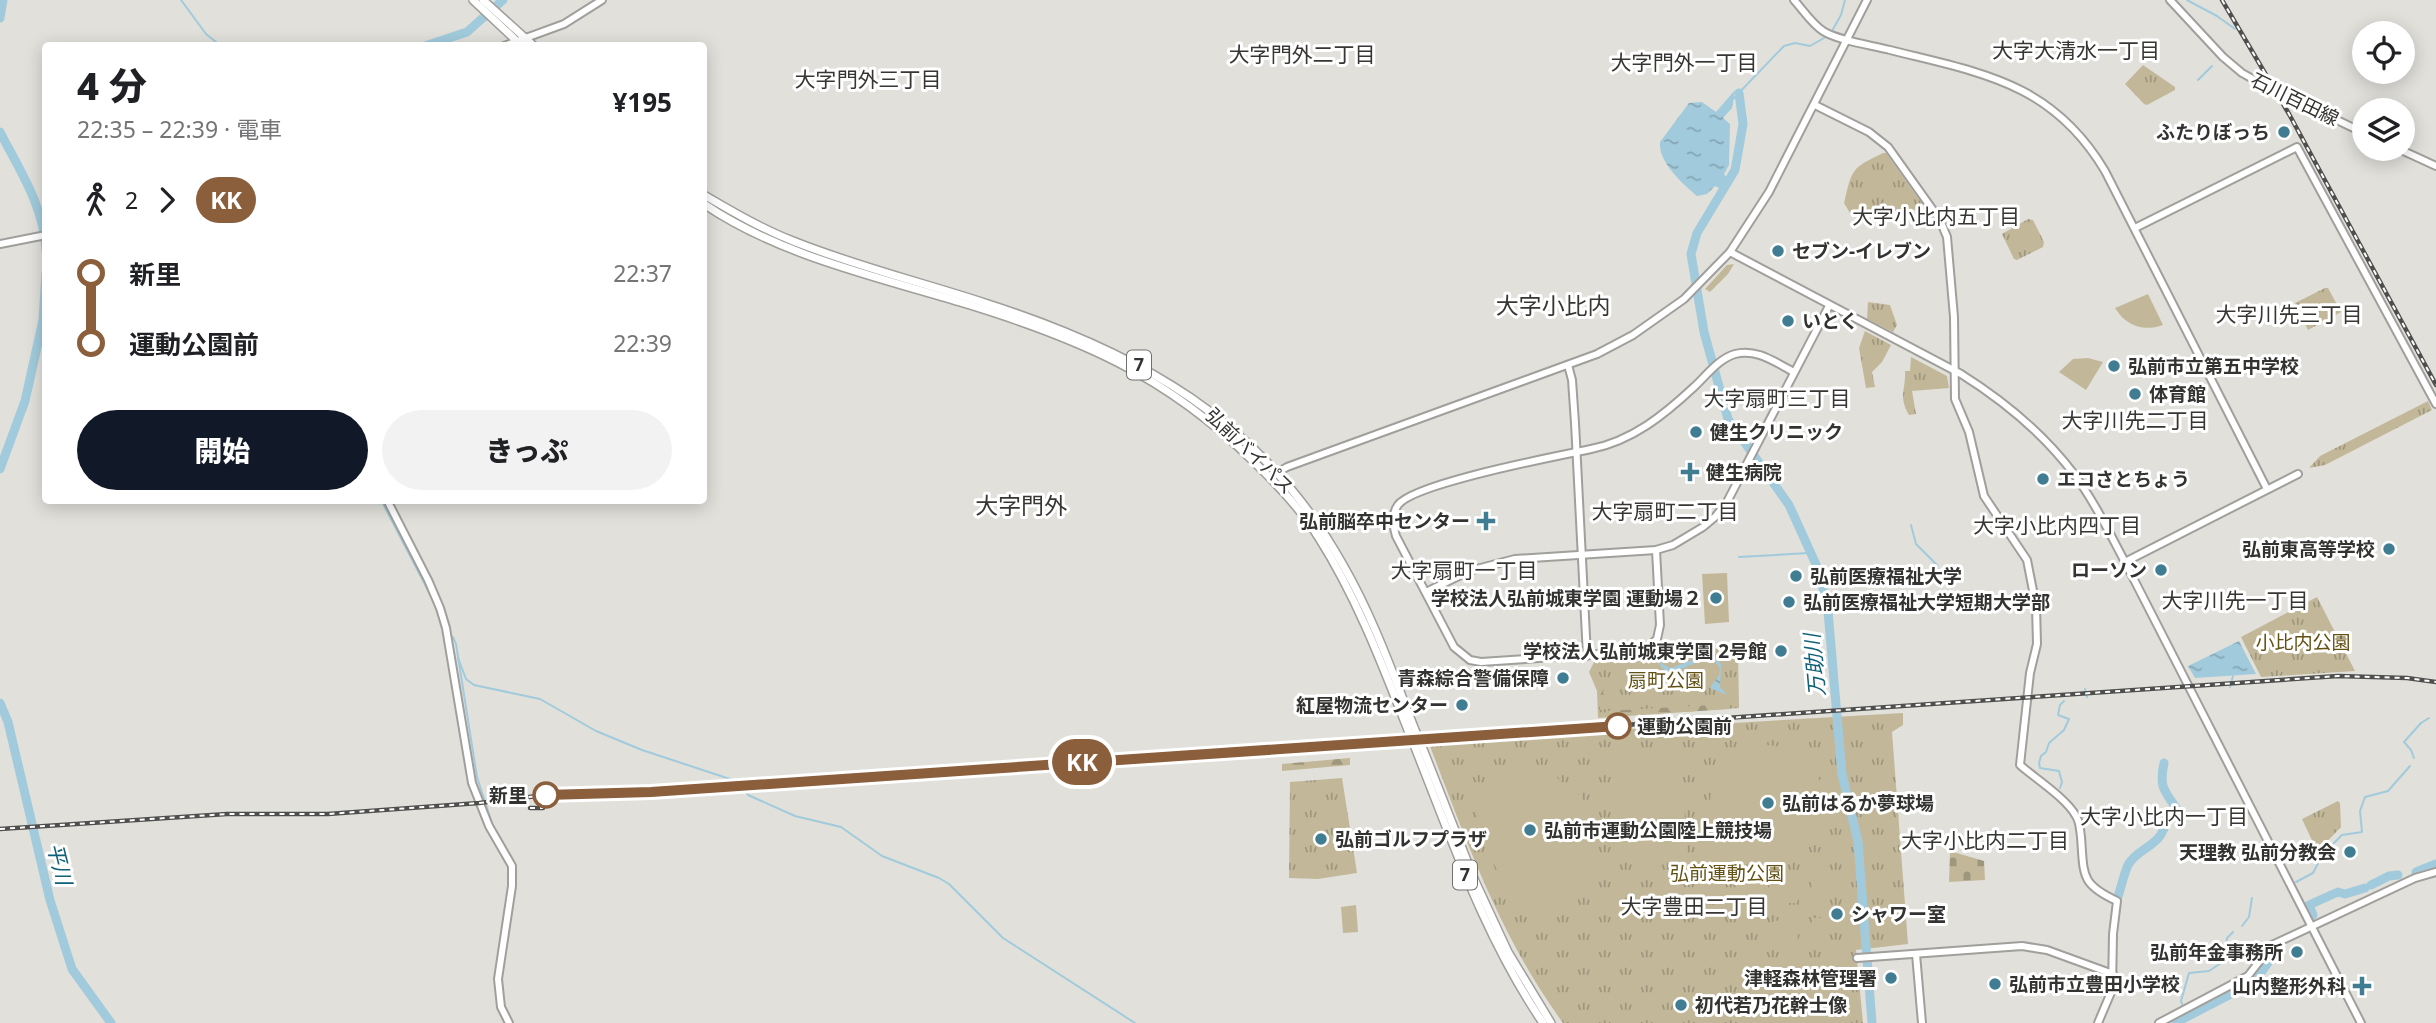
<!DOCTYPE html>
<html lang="ja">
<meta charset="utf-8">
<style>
:root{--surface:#fff;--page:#f2f2f2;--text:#202124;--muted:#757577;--accent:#111827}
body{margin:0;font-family:"Noto Sans","Noto Sans JP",sans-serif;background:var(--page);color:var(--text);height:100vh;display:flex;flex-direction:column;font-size:26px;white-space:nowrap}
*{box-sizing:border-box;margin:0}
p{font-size:23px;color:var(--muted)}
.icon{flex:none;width:38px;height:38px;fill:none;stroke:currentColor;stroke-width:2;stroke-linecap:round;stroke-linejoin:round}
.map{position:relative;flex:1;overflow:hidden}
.side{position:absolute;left:42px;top:42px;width:665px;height:462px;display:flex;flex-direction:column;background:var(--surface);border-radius:7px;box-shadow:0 4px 18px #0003}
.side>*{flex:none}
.badge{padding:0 14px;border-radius:23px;font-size:24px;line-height:46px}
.controls{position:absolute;left:2352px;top:21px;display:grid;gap:14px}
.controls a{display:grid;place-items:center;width:63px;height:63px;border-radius:50%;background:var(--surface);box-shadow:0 4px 18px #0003;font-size:35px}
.map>.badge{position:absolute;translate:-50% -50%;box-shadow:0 0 0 4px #fff}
.legs{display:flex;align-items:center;gap:10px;height:77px;padding:0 35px;font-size:23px}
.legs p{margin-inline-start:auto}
.summary{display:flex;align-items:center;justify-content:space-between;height:119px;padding:0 35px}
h1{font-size:38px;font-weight:800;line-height:52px}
.button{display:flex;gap:14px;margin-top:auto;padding:14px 35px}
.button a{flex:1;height:80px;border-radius:42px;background:var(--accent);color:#fff;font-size:28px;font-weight:800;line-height:80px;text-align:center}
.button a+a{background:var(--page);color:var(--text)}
ul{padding:0 35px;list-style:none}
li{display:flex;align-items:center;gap:24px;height:70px;font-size:26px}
li i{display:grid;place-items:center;width:10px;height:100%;margin:0 9px;background:currentColor}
li i::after{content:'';width:18px;height:18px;margin:-9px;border:5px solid;border-radius:50%;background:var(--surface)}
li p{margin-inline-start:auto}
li:first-child i{background:linear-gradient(#0000 50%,currentColor 0)}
li:last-child i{background:linear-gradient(currentColor 50%,#0000 0)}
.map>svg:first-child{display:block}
</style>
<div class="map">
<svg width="2436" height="1023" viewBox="0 0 2436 1023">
<defs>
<pattern id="grass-tufts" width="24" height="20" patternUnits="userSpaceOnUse" patternTransform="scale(1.75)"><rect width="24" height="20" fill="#c2b899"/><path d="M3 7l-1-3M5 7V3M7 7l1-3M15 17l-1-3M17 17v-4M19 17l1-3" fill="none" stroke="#9e967d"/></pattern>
<pattern id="forest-firs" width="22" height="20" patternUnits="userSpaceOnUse" patternTransform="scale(1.75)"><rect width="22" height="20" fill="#c2b899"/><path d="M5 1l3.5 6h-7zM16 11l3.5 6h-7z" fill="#9e967d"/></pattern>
<pattern id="cemetery-stones" width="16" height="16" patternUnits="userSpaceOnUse" patternTransform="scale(1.75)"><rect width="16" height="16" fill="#c2b899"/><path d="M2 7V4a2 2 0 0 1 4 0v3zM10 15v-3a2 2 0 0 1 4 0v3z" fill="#9e967d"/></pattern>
<pattern id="water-ripples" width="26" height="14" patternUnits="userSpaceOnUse" patternTransform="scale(1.75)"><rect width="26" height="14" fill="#a1cbdc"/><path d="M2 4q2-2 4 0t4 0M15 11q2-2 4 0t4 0" fill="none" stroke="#84a5b3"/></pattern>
</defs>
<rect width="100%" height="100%" fill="#e1e0db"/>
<!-- grass -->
<g fill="url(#grass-tufts)">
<polygon points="2143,65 2175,87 2175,90 2147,105 2144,104 2125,84"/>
<path d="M1883 153H1886L1926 209 1850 213 1844 203C1852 168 1852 168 1883 153Z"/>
<polygon points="2028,219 2033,220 2044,242 2043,247 2017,260 2014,259 2002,234"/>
<polygon points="1734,264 1728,274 1710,292 1705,289 1727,265"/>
<polygon points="2325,288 2328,288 2341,312 2308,330 2295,303"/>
<polygon points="1868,302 1890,305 1897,325 1893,332 1867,319"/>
<polygon points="1865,331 1891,345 1882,362 1872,372 1875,387 1866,388 1859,348"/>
<path d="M1911 357 1947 376 1949 388 1912 391 1916 414 1909 415C1898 396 1906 390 1905 371H1910Z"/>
<polygon points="2428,401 2432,410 2325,465 2309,468 2320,456"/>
<polygon points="2317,597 2355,671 2261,677 2241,637"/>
<polygon points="1657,647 1696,647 1701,650 1738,648 1739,708 1598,718 1597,691 1589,672 1595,660 1644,655"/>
<path d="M1903 713V725L1892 732 1908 944 1856 950 1863 1023H1563C1500 937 1466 840 1428 741Z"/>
<polygon points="1342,778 1357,873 1318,879 1289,878 1290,782"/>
<polygon points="2338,801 2340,803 2341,827 2320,849 2316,849 2302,819"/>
</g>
<!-- forest -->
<g fill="url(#forest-firs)">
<polygon points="1657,647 1731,649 1731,653 1727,654 1726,651 1665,651 1639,658 1609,660 1609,657 1644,655"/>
<polygon points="1600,675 1604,687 1603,693 1608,702 1616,708 1600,710 1600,694 1594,677"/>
<polygon points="1729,704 1730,709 1607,717 1606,711"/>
<polygon points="1350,758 1350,765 1282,771 1282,764"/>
</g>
<!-- cemetery -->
<polygon fill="url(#cemetery-stones)" points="1950,851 1984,861 1985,880 1949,882"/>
<!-- garden -->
<g fill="#c2b899">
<path d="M2148 294 2163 325C2143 332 2126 326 2115 308Z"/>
<polygon points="2088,358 2103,362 2086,390 2059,372 2073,359"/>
<polygon points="1727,573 1729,622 1705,624 1702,574"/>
<path d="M1770 745C1807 751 1835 784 1820 823 1816 833 1808 842 1801 851L1736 861 1711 842C1711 824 1707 785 1717 770 1720 765 1728 760 1734 756 1745 748 1756 746 1770 745Z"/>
<polygon points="1681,748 1687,857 1619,861 1613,752"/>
<path d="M1531 764C1555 773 1559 774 1568 798L1581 794 1598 846 1586 850 1583 842C1585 850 1590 860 1590 868 1588 903 1544 921 1516 899 1505 890 1497 870 1491 857 1469 805 1467 774 1531 764Z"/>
<polygon points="1807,875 1808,902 1799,903 1798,876"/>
<polygon points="1811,875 1821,875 1822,902 1812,902"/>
<polygon points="1779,876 1780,903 1770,904 1769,877"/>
<polygon points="1784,876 1794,876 1795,903 1785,903"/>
<polygon points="1356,905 1358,932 1343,933 1341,907"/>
<polygon points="1809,918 1811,945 1801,945 1800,919"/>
<polygon points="1812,918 1822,918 1823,945 1814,945"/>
<polygon points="1797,919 1798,946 1788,947 1787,920"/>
<polygon points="1783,920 1784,947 1774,947 1773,921"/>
<polygon points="1833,984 1836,1023 1738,1023 1736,991"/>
</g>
<!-- water -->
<g fill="url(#water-ripples)">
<path d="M1735 90 1732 108 1723 118 1730 124 1729 165 1724 174 1728 179 1721 189 1715 186 1707 194 1697 196C1683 184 1658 162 1660 142L1689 103 1702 102 1716 112Z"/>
<polygon points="2239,641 2256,674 2195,678 2188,666"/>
<path d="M1661 654 1662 664 1671 668 1693 660 1715 658 1721 664 1720 687 1727 695 1710 688 1719 675 1720 668 1714 660C1696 658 1684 672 1668 672L1661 667 1656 655Z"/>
</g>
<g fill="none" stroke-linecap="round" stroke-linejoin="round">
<!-- stream -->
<g stroke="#a1cbdc" stroke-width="2">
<polyline points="181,0 206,34 221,46"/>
<polyline points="2187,0 2217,16 2235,29"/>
<polyline points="1832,31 1841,15 1845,0"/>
<polyline points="2198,80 2212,66"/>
<polyline points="1733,99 1784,46 1795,43 1810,46 1824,38"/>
<polyline points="381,500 431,596"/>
<polyline points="1911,525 1916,544 1937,565 1939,579"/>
<polyline points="1739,557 1809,553"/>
<polyline points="453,637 456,644 477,777 493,827"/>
<polyline points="458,658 466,679 474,685 540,699 596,731 642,750 736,781"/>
<polyline points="2230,687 2233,676"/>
<polyline points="2085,689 2087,697"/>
<polyline points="2414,758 2411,750 2404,742 2421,723 2429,718"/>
<polyline points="2060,788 2062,782 2059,771 2040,768 2039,763 2041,756 2046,752 2049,743 2064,730 2069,719 2058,715 2060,705 2064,701"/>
<polyline points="744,789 748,795 795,816 841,827 882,856 939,878 949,884 1003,938 1135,1023"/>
<polyline points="499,837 505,846"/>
<polyline points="2296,882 2313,873 2323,854 2342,835 2362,832 2360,811 2365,797 2388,791 2410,766"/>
<polyline points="2242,926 2249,917 2252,898"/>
<polyline points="2187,1017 2181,1001 2189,973 2209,971 2224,961 2227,938 2233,932"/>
</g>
<!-- river -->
<g stroke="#a1cbdc" stroke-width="9">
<polyline points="0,18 3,0"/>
<polyline points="425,46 467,32 503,0"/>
<polyline points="1739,93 1743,124 1735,170 1697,233 1691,254 1704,332 1728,419 1789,505 1819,571 1828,611 1842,774 1858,842 1872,1023"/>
<path d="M0 132C20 171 44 206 46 251"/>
<polyline points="0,469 25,401 43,320 46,273"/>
<polyline points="0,703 8,722 50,900 72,969 111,1023"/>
<polyline points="2416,872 2436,864"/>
<polyline points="2371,885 2389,876 2398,875"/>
<path d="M2118 897C2121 887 2124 874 2128 865 2135 852 2151 848 2160 836 2167 826 2166 815 2176 808 2164 790 2159 787 2164 763"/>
<polyline points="2313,915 2309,905 2338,892 2345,894 2365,888"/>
<polyline points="2175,1023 2254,982 2272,957"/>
</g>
<!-- secondary casing -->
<g stroke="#a19f9b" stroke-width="10">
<g id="secondary">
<path d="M1794 0C1803 10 1812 24 1823 31 1839 41 1871 45 1890 50 1981 73 2052 82 2105 171L2267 489"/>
<polyline points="2170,0 2223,57 2242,73 2269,88"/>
<polyline points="504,46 564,24 602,0"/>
<polyline points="2289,97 2364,133"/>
<path d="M1815 105 1869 132 1888 147 1940 220 1947 237 1954 317 1955 399 1969 432 1984 496 2027 560 2036 606 2037 644 2030 673 2020 765C2036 779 2066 798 2076 816 2080 822 2080 830 2081 837 2084 875 2080 884 2117 901L2113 934 2112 990 2098 1023"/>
<polyline points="2399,149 2436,166"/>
<polyline points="2135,228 2297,147 2436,404"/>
<polyline points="0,244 46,235"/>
<path d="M1730 252 1961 374C2004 401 2043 433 2074 474 2094 501 2109 532 2125 562L2361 1023"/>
<polyline points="1568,365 1572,380 1575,423 1587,656"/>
<polyline points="1270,477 1287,467 1597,354 1633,335 1684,299 1730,252 1769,192 1867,0"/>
<polyline points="387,500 428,580 440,608 446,628 472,783 489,826 512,866 512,886 498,979 501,1007 509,1023"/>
<path d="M1656 550 1660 625 1657 639 1644 651 1481 662 1470 660 1454 647 1396 536C1393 525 1391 515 1398 505 1414 483 1558 456 1591 449 1632 441 1664 415 1694 387 1706 376 1718 359 1735 354 1757 348 1776 363 1794 372"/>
<polyline points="2125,562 2298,474"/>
<polyline points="1426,592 1469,571 1515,559 1656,550 1673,545 1703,527 1715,517 1727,502 1829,306"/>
<polyline points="1916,954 1922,1023"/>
<polyline points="1857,958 2022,946 2047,950 2113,974"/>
<polyline points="2159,1023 2248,976 2272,945 2415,878 2436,872"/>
</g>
</g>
<!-- highway casing -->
<g stroke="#a19f9b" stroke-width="10">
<g id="highway">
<polyline points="473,0 522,46"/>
<polyline points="483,0 534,46"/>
<path d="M704 195C733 212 762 229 793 241 855 266 921 282 985 303 1138 352 1262 420 1343 565 1373 617 1393 674 1415 730"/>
<path d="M704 204C779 255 874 276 960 302 1076 337 1167 375 1254 462 1278 485 1301 509 1319 538 1357 598 1382 664 1408 730"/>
<polyline points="1421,744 1475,881 1508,952 1551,1023"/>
<path d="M1414 745C1452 840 1485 938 1543 1023"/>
</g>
</g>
<!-- secondary -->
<use href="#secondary" stroke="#fff" stroke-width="6"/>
<!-- highway -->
<use href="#highway" stroke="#fff" stroke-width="7"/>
<!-- rail casing -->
<g stroke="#4e4e4c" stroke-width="4.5">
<g id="rail">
<polyline points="2222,0 2289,114 2436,385"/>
<polyline points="530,808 543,808"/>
<polyline points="0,829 227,814 328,814 479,803 546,795 651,792 2338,676 2407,678 2436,682"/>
</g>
</g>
<!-- rail -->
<use href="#rail" stroke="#fff" stroke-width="2" stroke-dasharray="5" stroke-linecap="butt"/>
<!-- secondary-bridge casing -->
<g stroke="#a19f9b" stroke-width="10" stroke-linecap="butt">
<polyline id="secondary-bridge" points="2269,88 2289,97"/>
</g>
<!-- highway-bridge casing -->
<g stroke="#a19f9b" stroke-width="10" stroke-linecap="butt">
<g id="highway-bridge">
<polyline points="1408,730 1414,745"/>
<polyline points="1415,730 1421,744"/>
</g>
</g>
<!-- secondary-bridge -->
<use href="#secondary-bridge" stroke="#fff" stroke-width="6"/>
<!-- highway-bridge -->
<use href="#highway-bridge" stroke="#fff" stroke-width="7"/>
</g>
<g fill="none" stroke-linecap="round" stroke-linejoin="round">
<!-- line-1 casing -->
<g stroke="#fff" stroke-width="16">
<polyline id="line-1" points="546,795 651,792 1618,726"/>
</g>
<!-- line-1 -->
<use href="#line-1" stroke="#8b5e3c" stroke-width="10"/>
</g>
<!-- markers -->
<g fill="#407d93" stroke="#fff" stroke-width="2.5">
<circle cx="2284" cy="132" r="7"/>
<circle cx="1778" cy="251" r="7"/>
<circle cx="1788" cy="321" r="7"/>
<circle cx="2114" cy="366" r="7"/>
<circle cx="2135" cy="394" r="7"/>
<circle cx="1696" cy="432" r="7"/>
<path d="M1686.5 461.5h7v7h7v7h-7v7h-7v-7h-7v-7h7z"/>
<circle cx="2043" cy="479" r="7"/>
<path d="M1482.5 510.5h7v7h7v7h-7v7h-7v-7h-7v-7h7z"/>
<circle cx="2389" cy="549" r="7"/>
<circle cx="2161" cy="570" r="7"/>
<circle cx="1796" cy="576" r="7"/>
<circle cx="1716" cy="598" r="7"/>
<circle cx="1789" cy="602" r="7"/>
<circle cx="1781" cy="651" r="7"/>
<circle cx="1563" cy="678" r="7"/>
<circle cx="1462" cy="705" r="7"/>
<circle cx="1768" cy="803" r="7"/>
<circle cx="1530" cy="830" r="7"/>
<circle cx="1321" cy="839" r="7"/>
<circle cx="2350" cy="852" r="7"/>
<circle cx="1837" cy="914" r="7"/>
<circle cx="2297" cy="952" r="7"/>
<circle cx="1891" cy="978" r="7"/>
<circle cx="1995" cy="984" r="7"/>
<path d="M2358.5 975.5h7v7h7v7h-7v7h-7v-7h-7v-7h7z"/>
<circle cx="1681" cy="1005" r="7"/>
</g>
<g fill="#fff" stroke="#8b5e3c" stroke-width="3.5">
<circle cx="1618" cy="726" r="12"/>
<circle cx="546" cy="795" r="12"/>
</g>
<g text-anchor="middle" stroke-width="6" stroke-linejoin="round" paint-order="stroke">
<!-- shield labels -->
<g fill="#fff" stroke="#70706f" stroke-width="2">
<rect x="1127" y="350.5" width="24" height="29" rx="5"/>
<rect x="1453" y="860.5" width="24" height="29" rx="5"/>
</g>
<g font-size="18" font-weight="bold" fill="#333331">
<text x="1139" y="371">7</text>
<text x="1465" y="881">7</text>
</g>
<!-- street labels -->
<g font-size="19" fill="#333331" stroke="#fff">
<text transform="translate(2295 99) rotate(26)" y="7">石川百田線</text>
<text transform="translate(1250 451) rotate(44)" y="7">弘前バイパス</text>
</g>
<!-- poi labels -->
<g font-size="19" font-weight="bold" fill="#333331" stroke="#fff" text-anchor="start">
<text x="2270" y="139" text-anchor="end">ふたりぼっち</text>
<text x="1792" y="258">セブン-イレブン</text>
<text x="1802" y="328">いとく</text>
<text x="2128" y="373">弘前市立第五中学校</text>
<text x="2149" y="401">体育館</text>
<text x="1710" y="439">健生クリニック</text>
<text x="1706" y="479">健生病院</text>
<text x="2057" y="486">エコさとちょう</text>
<text x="1470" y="528" text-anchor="end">弘前脳卒中センター</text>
<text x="2375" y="556" text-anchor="end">弘前東高等学校</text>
<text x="2147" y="577" text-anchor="end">ローソン</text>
<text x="1810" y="583">弘前医療福祉大学</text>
<text x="1702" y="605" text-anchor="end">学校法人弘前城東学園 運動場２</text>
<text x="1803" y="609">弘前医療福祉大学短期大学部</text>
<text x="1767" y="658" text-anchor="end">学校法人弘前城東学園 2号館</text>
<text x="1549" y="685" text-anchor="end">青森綜合警備保障</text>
<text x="1448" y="712" text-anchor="end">紅屋物流センター</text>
<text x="1782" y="810">弘前はるか夢球場</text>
<text x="1544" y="837">弘前市運動公園陸上競技場</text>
<text x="1335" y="846">弘前ゴルフプラザ</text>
<text x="2336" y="859" text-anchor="end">天理教 弘前分教会</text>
<text x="1851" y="921">シャワー室</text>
<text x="2283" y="959" text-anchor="end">弘前年金事務所</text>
<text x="1877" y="985" text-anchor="end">津軽森林管理署</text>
<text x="2009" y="991">弘前市立豊田小学校</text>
<text x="2346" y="993" text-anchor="end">山内整形外科</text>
<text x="1695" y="1012">初代若乃花幹士像</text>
</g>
<!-- park labels -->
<g font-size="19" fill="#635013" stroke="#fff">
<text x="2303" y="649">小比内公園</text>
<text x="1666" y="687">扇町公園</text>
<text x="1727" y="880">弘前運動公園</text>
</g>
<!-- stop labels -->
<g font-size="19" font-weight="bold" fill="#333331" stroke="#fff" text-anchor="start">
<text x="1637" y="733">運動公園前</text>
<text x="527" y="802" text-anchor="end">新里</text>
</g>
<!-- neighbourhood labels -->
<g font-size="21" fill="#373632" stroke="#fff">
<text x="2076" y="58">大字大清水一丁目</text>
<text x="1302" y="62">大字門外二丁目</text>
<text x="1684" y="70">大字門外一丁目</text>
<text x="868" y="87">大字門外三丁目</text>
<text x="1936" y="224">大字小比内五丁目</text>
<text x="2289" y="322">大字川先三丁目</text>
<text x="1777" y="406">大字扇町三丁目</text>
<text x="2135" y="428">大字川先二丁目</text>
<text x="1665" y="519">大字扇町二丁目</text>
<text x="2057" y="533">大字小比内四丁目</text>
<text x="1464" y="578">大字扇町一丁目</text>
<text x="2235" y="608">大字川先一丁目</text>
<text x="2164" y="824">大字小比内一丁目</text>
<text x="1985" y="848">大字小比内二丁目</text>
<text x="1694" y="914">大字豊田二丁目</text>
</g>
<!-- water labels -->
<g font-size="21" font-style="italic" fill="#106078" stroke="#fff">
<text transform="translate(1815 665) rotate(-95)" y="7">万助川</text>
<text transform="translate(59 864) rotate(76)" y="7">平川</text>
</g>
<!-- quarter labels -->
<g font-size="23" fill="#373632" stroke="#fff">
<text x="1553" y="314">大字小比内</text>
<text x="1021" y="514">大字門外</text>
</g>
</g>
</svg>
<div class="controls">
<a><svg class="icon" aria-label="locate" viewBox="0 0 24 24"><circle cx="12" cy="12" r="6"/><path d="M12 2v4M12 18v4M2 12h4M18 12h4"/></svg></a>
<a><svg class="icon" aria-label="layers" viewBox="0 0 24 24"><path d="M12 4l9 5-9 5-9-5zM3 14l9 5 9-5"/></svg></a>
</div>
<b class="badge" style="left:1082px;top:762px;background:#8b5e3c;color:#fff">KK</b>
<section class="side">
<div class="summary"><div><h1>4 分</h1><p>22:35 – 22:39 · 電車</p></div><b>¥195</b></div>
<div class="legs"><svg class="icon" aria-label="walk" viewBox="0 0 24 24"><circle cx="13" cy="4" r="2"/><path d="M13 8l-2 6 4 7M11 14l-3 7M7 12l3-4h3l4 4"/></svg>2<svg class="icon" aria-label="forward" viewBox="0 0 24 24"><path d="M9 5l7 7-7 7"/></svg><b class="badge" style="background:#8b5e3c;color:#fff">KK</b></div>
<ul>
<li><i style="color:#8b5e3c"></i><b>新里</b><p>22:37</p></li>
<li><i style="color:#8b5e3c"></i><b>運動公園前</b><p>22:39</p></li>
</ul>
<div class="button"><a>開始</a><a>きっぷ</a></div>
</section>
</div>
